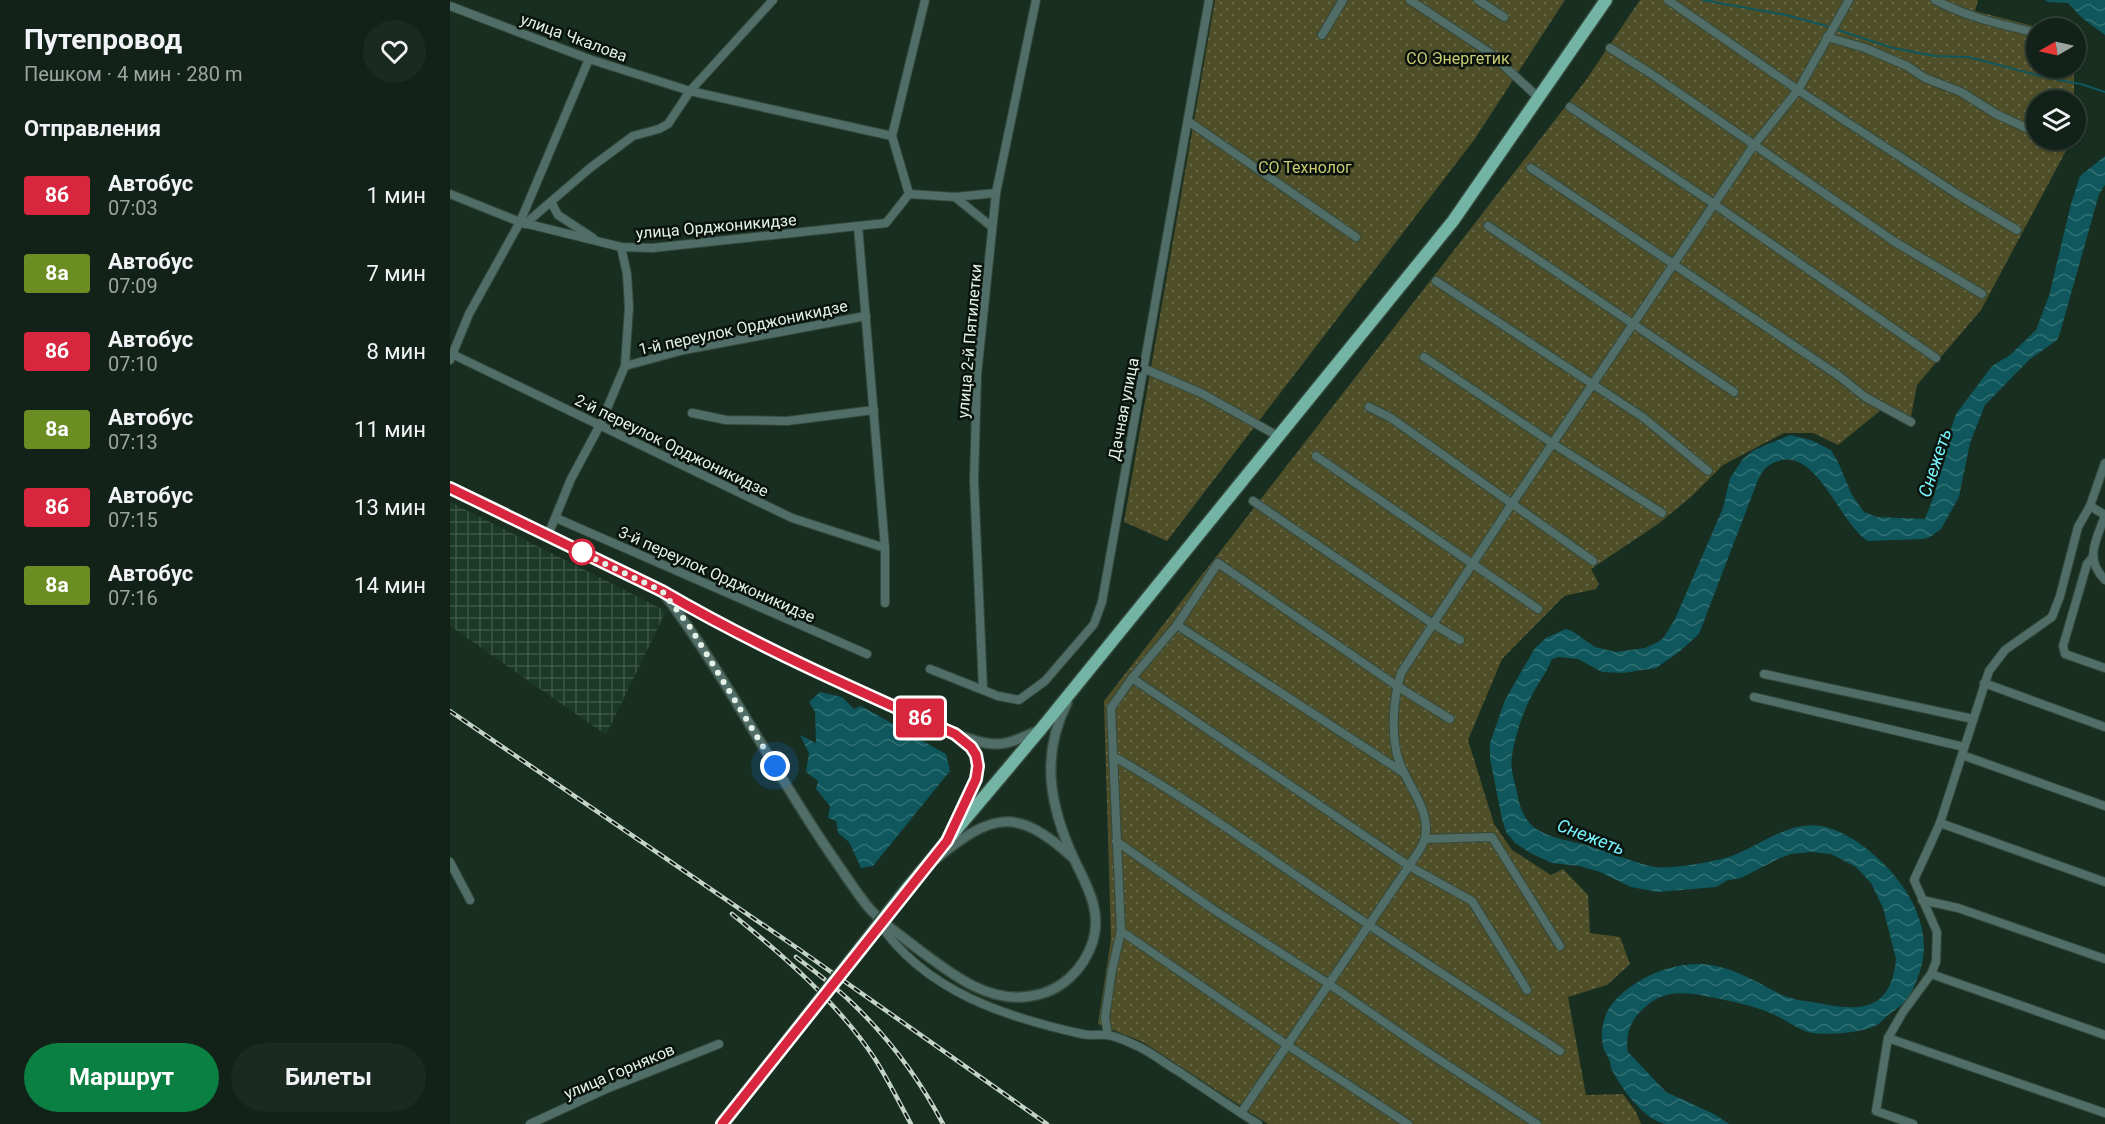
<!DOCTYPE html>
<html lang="ru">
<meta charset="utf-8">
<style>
:root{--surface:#122218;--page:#1b2a21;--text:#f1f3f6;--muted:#9ca4a2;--line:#313f37;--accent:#0b8043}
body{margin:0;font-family:Roboto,sans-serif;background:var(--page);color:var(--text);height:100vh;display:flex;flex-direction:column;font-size:22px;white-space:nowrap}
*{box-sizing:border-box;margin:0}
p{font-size:20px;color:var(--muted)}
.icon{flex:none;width:33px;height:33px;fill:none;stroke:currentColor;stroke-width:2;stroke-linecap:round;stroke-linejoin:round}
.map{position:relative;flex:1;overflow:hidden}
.panel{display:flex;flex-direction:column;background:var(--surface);width:450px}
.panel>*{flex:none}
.badge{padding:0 12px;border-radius:4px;font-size:21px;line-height:39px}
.needle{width:39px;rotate:261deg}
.controls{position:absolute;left:1576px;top:18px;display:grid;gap:12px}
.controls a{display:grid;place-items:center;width:60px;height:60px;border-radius:50%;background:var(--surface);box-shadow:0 2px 4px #0004,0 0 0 2px var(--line);font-size:30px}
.you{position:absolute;width:30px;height:30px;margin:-15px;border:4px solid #fff;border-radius:50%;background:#1a73e8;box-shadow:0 0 0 9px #1a73e833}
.map>.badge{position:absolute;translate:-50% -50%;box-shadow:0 0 0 3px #fff}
h2{padding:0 24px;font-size:22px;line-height:54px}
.round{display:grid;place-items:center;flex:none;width:63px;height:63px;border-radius:32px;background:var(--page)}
.headline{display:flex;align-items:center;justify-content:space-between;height:102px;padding:0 24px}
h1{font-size:28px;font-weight:700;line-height:45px}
.action{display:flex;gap:12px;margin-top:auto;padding:12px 24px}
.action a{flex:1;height:69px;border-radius:36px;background:var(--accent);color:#fff;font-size:24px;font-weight:700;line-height:69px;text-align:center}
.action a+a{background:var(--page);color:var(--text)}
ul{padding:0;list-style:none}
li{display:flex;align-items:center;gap:18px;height:78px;padding:0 24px}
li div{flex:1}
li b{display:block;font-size:22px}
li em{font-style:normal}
li .badge{min-width:66px;font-weight:700;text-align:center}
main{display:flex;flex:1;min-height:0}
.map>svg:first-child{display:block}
</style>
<main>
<section class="panel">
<div class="headline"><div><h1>Путепровод</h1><p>Пешком · 4 мин · 280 m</p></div><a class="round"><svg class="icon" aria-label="heart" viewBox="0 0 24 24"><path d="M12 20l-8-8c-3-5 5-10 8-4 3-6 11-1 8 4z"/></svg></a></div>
<h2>Отправления</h2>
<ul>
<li><span class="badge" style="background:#d7263d;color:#fff">8б</span><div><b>Автобус</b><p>07:03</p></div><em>1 мин</em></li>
<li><span class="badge" style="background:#6b8e23;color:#fff">8а</span><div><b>Автобус</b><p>07:09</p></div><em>7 мин</em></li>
<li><span class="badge" style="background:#d7263d;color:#fff">8б</span><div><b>Автобус</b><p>07:10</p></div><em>8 мин</em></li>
<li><span class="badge" style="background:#6b8e23;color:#fff">8а</span><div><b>Автобус</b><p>07:13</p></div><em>11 мин</em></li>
<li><span class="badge" style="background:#d7263d;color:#fff">8б</span><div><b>Автобус</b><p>07:15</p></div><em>13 мин</em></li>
<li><span class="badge" style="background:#6b8e23;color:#fff">8а</span><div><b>Автобус</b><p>07:16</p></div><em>14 мин</em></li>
</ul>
<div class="action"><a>Маршрут</a><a>Билеты</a></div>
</section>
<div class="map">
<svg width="1655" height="1124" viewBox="0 0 1655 1124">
<defs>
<pattern id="industrial-grid" width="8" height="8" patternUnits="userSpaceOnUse" patternTransform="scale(1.5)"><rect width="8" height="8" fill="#1c3927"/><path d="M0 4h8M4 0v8" fill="none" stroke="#3d5646"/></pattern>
<pattern id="garden-dots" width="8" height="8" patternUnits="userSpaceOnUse" patternTransform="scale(1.5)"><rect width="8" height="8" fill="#4e4e28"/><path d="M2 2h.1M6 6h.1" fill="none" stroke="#676847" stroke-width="1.8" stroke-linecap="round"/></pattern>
<pattern id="water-waves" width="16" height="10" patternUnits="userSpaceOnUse" patternTransform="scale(1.5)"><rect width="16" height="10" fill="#0f575c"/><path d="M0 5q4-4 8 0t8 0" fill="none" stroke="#327073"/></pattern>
</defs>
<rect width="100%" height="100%" fill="#182e20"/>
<!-- industrial -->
<polygon fill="url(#industrial-grid)" points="0,502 216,611 156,735 0,626"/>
<!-- garden -->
<g fill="url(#garden-dots)">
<polygon points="765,0 1115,0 1024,140 717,541 674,522"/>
<polygon points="1190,0 1528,0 1525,11 1591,28 1587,28 1587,68 1624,68 1624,100 1587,100 1587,140 1620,140 1619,145 1531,310 1467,385 1461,417 1436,406 1388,445 1363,433 1334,433 1273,465 1242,496 1208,524 1141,569 1149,584 1146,589 1114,596 1052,659 1018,740 1044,824 1062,850 1101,875 1113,869 1138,895 1140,933 1170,937 1180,964 1157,985 1118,997 1136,1095 1173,1094 1186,1112 1191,1124 818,1124 693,1042 648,1024 661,939 654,701 1136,80"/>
</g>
<!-- water -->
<g fill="url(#water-waves)">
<polygon points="1595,0 1655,0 1655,35 1632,18 1618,3 1598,2"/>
<path d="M1655 156V185L1649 194 1610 333 1607 340 1579 360 1535 405 1520 443 1509 497 1491 529 1480 537 1473 539 1418 541C1390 524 1369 453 1332 460 1319 463 1313 469 1308 480L1249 634 1229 652 1206 668 1173 673 1152 672 1128 659 1108 657 1102 659C1096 674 1086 686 1079 701 1071 717 1065 738 1062 756 1060 767 1064 781 1067 792 1069 805 1074 820 1085 828 1102 840 1126 841 1145 848 1165 854 1184 863 1205 867 1221 869 1256 863 1272 859 1303 852 1335 820 1371 826 1407 832 1453 876 1466 910 1478 940 1476 962 1462 991 1457 1003 1447 1008 1437 1016 1432 1021 1427 1026 1420 1028 1405 1033 1373 1036 1358 1032 1346 1028 1336 1020 1325 1015 1308 1007 1289 1003 1270 999 1241 993 1215 986 1192 1010 1180 1021 1175 1036 1178 1052L1216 1092 1264 1114 1279 1124C1263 1124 1229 1124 1215 1124 1193 1119 1172 1089 1162 1070 1160 1066 1161 1066 1160 1062 1159 1057 1156 1054 1154 1050 1149 1035 1153 1014 1163 1003 1186 976 1227 960 1261 965 1288 969 1309 984 1332 995 1344 1000 1356 1001 1368 1003 1411 1012 1441 1011 1446 959L1433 908 1421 883 1406 867 1381 854 1361 852 1341 854 1328 859 1291 878 1278 880 1266 887 1207 892 1181 887 1150 872 1129 866 1102 863 1082 854 1065 843 1056 832 1052 819 1040 758V743L1055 700 1085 648 1096 638 1116 629 1122 631 1145 647 1166 652 1195 648 1208 642 1214 637 1225 619 1273 508 1280 478 1293 459 1304 450 1340 435 1361 440 1381 450 1388 462 1402 495 1414 512 1427 517 1475 519 1485 493 1494 450 1506 414 1542 366 1560 355 1586 330 1599 296 1621 204 1630 176Z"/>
<polygon points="370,692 392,697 404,709 411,706 496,754 500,771 423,866 411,868 399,842 388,833 386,821 378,818 380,806 366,789 368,781 356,772 359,753 350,735 366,743 365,712 359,702"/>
</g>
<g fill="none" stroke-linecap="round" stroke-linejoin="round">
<!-- stream -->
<g stroke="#0f575c" stroke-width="2">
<polyline points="1253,0 1336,15 1380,27"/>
<polyline points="1385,29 1443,48 1485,56 1518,57 1598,78 1631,84 1655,92"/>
</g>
<!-- minor casing -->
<g stroke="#34493c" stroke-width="10">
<g id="minor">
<polyline points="960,0 1040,53 1089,98"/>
<polyline points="1028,0 1054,17"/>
<polyline points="1218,0 1348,90 1510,196 1567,230"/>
<path d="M1485 0C1519 18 1550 24 1587 33"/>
<polyline points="0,6 139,59 240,91 442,136"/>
<polyline points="872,35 893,0"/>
<polyline points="1377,37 1415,48 1457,66 1475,78 1511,92 1546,114 1587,133"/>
<polyline points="1160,48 1200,73 1445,242 1532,294"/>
<polyline points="1120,107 1264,204 1486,358"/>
<polyline points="738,121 906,237"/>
<polyline points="1600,140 1610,144"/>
<polyline points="1081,168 1389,376 1415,397 1461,422"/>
<polyline points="0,194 70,222 171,247 202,248 436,223 459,194 442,136 475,0"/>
<polyline points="459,194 505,197 546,193"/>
<polyline points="505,197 542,227"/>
<polyline points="101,202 108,215 143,238"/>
<polyline points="75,224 140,168 183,136 209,129 218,124 240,91 323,0"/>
<polyline points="408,226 435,548 435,603"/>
<polyline points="1038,226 1284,392"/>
<polyline points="986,281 1194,418 1258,471"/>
<polyline points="2,354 342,518 435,548"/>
<polyline points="974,357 1102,443 1212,513"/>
<polyline points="0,360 19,314 70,222 139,59"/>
<polyline points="175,366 234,350 416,316"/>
<polyline points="695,369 751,393 828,436"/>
<polyline points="919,407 941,418 1143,561"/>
<polyline points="242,413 276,420 337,421 424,410"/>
<polyline points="866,456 1088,609"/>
<polyline points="803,501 983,624 1010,640"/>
<polyline points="1640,506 1655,515"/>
<path d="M1655 516C1646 540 1634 559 1655 580"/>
<polyline points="106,518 417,654"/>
<polyline points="98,535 121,479 150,425 175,366 179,307 177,274 171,247"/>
<polyline points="1642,558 1637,564 1613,646 1615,654 1655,668"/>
<polyline points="727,625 954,773"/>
<polyline points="480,669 548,696 569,700 595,681 644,624 652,602 759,0"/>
<polyline points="1314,674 1523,719"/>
<polyline points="682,678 959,866 1022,901 1077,990"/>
<polyline points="1534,683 1655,727"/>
<polyline points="533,689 524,480 527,375 546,193 586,0"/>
<polyline points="1304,697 1514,747"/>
<polyline points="1512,755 1655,806"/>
<path d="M663 756C738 799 808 850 879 898 955 950 1033 1000 1110 1051"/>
<polyline points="1490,823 1655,882"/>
<polyline points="975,839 1042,837 1110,946"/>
<polyline points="666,841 764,910 879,984 976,1051 1087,1124"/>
<polyline points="0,862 20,900"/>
<polyline points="1472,900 1508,908 1655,959"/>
<path d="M429 923C475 991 555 1017 632 1034 640 1036 647 1034 655 1035 665 1035 676 1041 685 1045 700 1051 714 1063 728 1071 755 1089 781 1107 808 1124"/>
<polyline points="671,931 837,1045 958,1124"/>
<polyline points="1481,974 1655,1035"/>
<polyline points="658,1035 655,1018 662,970 671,931 661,708 682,678 727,625 768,563 947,686 1000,719"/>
<polyline points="1438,1038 1655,1113"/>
<path d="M791 1113 959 866C964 858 973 847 975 838 981 811 959 787 950 764 940 737 943 700 951 673L1061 505 1304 145 1348 90 1399 0"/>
<polyline points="80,1124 156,1089 269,1044"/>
<polyline points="1463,1124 1426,1111 1438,1038 1453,1012 1481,974 1486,962 1487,932 1464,880 1490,823 1539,671 1555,650 1602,617 1610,596 1628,527 1640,506 1655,463"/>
</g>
</g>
<!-- tertiary casing -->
<g stroke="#34493c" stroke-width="12">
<g id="tertiary">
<path d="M0 488 212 591C305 647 406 689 505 734 546 748 550 748 589 730"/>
<path d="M212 591C276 675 322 769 382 856 394 873 405 891 419 908 431 922 449 934 464 946 498 971 536 1004 581 996 611 992 634 969 643 941 652 911 637 886 624 859 600 807 590 756 617 703"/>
<path d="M501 831C511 812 535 775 526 755 522 747 515 742 509 737"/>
<path d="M487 858C542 813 567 807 622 857"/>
</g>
</g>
<!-- primary casing -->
<g stroke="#34493c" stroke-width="15">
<g id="primary">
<polyline points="459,886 591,729 1003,221 1156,0"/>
<polyline points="272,1124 295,1095"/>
</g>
</g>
<!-- minor -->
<use href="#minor" stroke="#506e67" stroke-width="8"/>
<!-- tertiary -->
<use href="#tertiary" stroke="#506e67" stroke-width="9"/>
<!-- primary -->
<use href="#primary" stroke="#73b4a5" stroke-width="12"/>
<!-- rail casing -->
<g stroke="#c3d3c8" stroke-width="4.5">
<g id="rail">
<polyline points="0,711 350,950 597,1124"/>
<path d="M282 914C334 956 388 1003 425 1059 438 1080 449 1102 461 1124"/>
<path d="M346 957C364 971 383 985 400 1001 438 1037 469 1078 493 1124"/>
</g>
</g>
<!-- rail -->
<use href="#rail" stroke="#0a130d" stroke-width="2" stroke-dasharray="7" stroke-linecap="butt"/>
<!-- primary-bridge casing -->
<g stroke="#34493c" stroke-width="15" stroke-linecap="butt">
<polyline id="primary-bridge" points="295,1095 459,886"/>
</g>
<!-- primary-bridge -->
<use href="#primary-bridge" stroke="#73b4a5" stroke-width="12"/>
</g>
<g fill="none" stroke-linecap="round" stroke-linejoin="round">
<!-- line casing -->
<g stroke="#fff" stroke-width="14">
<path id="line" d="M0 488 212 591C306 646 406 690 505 734L521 747 526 755 528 766 526 779 497 841 272 1124"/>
</g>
<!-- line -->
<use href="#line" stroke="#d7263d" stroke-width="9"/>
<!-- walk -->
<polyline stroke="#e3f1e7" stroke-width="6" stroke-dasharray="0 10.8" points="132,552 124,549 212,591 240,627 325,766"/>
</g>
<!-- markers -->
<circle fill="#fff" stroke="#d7263d" stroke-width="3" cx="132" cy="552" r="12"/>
<g text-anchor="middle" stroke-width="5" stroke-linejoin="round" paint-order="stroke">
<!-- street labels -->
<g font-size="16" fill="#e3f1e7" stroke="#0a130d">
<text transform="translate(124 37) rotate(20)" y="6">улица Чкалова</text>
<text transform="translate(266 226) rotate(-5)" y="6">улица Орджоникидзе</text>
<text transform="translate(293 327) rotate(-12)" y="6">1-й переулок Орджоникидзе</text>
<text transform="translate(519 341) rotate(-85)" y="6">улица 2-й Пятилетки</text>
<text transform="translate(673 409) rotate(-79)" y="6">Дачная улица</text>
<text transform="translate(222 445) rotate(26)" y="6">2-й переулок Орджоникидзе</text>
<text transform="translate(267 574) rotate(24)" y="6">3-й переулок Орджоникидзе</text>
<text transform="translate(169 1071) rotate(-23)" y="6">улица Горняков</text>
</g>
<!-- park labels -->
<g font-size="16" fill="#cbcc72" stroke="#0a130d">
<text x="1008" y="64">СО Энергетик</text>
<text x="855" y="173">СО Технолог</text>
</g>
<!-- water labels -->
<g font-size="18" font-style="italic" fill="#77f5fd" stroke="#0a130d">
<text transform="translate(1485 463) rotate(-72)" y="6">Снежеть</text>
<text transform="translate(1141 837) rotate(21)" y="6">Снежеть</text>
</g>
</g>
</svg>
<div class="controls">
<a><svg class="needle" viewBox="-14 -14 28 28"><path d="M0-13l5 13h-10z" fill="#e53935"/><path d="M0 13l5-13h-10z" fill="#9ca4a2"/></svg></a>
<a><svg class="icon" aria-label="layers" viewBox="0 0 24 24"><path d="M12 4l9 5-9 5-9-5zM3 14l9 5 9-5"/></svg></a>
</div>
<div class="you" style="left:325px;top:766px"></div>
<b class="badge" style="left:470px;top:718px;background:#d7263d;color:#fff">8б</b>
</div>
</main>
